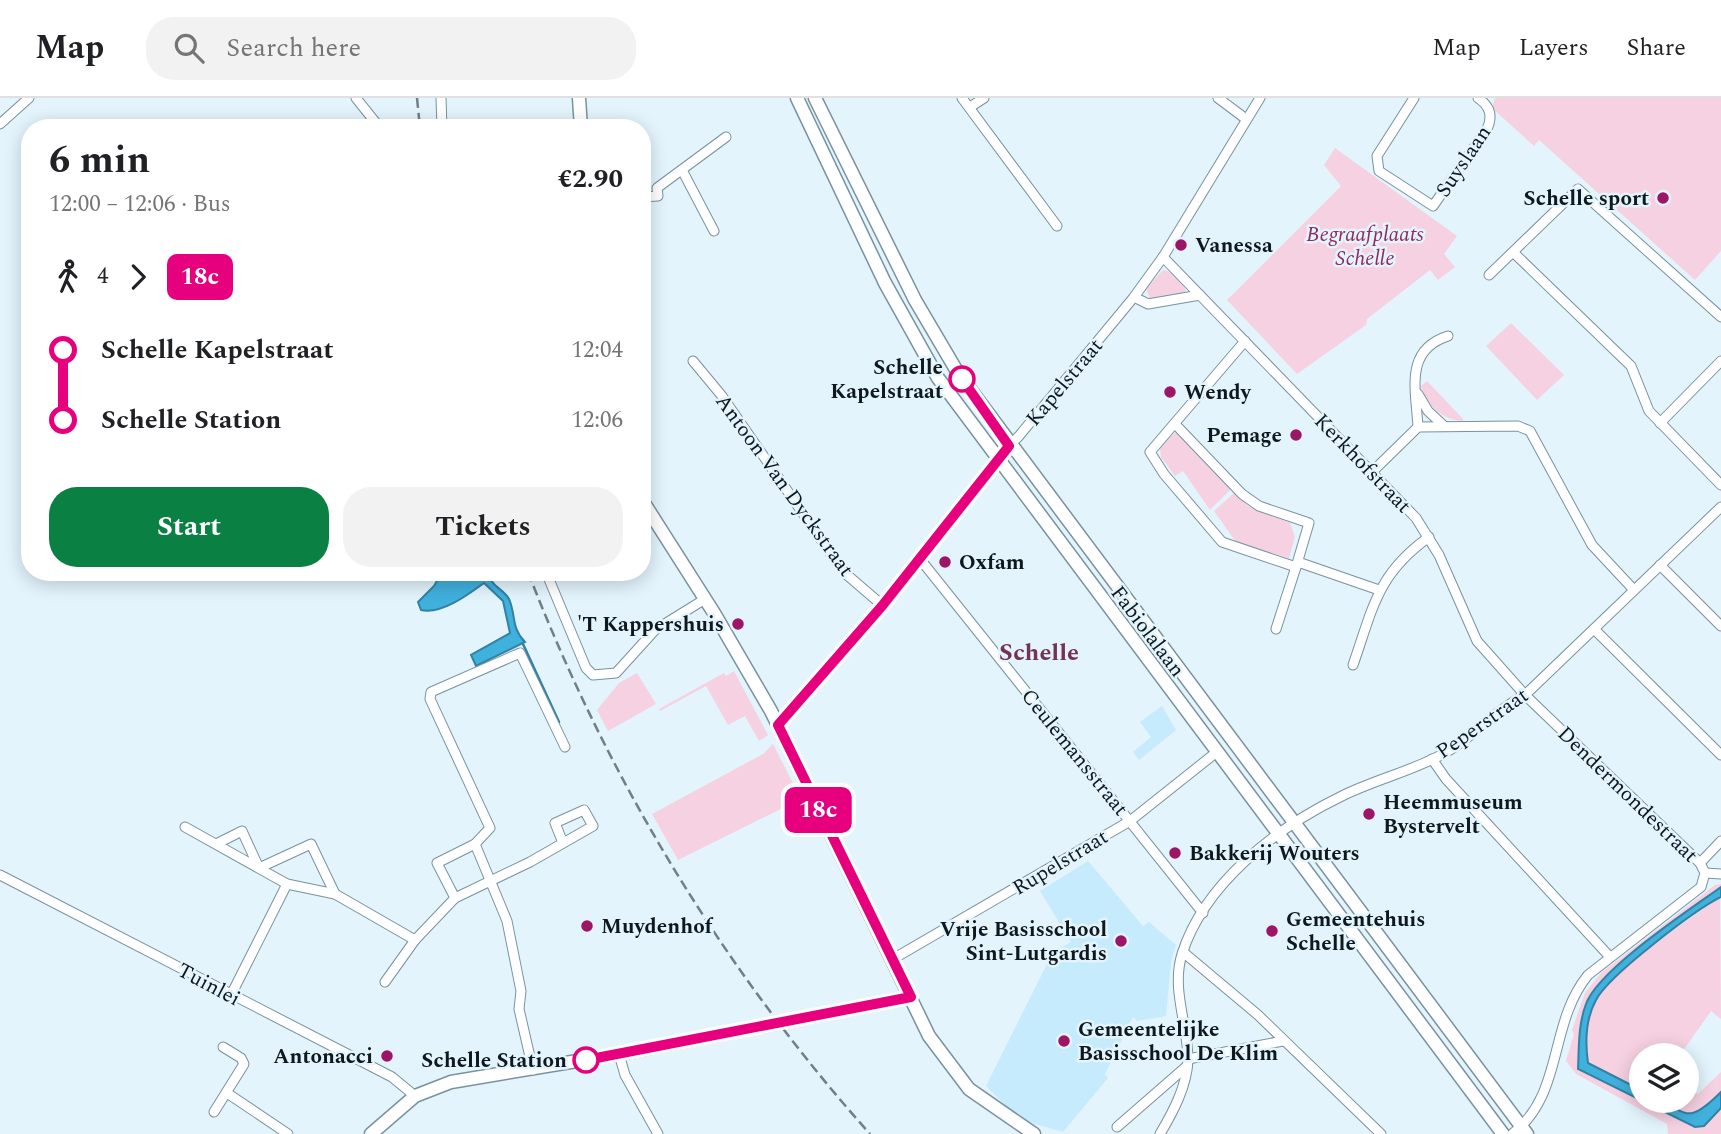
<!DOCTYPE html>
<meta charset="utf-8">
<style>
:root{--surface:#fff;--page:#f2f2f2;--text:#202124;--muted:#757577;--line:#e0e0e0;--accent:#0b8043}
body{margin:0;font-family:Spectral,serif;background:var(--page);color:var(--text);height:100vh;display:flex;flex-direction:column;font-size:26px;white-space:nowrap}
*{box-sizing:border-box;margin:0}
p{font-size:23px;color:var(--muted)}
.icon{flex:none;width:38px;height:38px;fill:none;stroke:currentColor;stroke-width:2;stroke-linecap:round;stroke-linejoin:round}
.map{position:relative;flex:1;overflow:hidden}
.sheet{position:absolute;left:21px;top:21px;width:630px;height:462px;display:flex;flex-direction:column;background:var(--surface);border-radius:28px;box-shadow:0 4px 18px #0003}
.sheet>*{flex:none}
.badge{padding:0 14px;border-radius:10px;font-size:24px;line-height:46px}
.controls{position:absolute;left:1629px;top:945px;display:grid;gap:14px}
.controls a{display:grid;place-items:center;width:70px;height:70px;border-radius:50%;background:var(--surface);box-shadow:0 4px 18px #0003;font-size:35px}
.map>.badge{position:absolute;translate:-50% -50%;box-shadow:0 0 0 4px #fff}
.legs{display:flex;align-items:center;gap:10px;height:77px;padding:0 28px;font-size:23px}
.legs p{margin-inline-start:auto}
.head{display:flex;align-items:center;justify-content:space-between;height:119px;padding:0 28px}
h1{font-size:38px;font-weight:700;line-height:52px}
.primary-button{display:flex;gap:14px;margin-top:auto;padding:14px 28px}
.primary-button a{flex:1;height:80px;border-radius:28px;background:var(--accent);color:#fff;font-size:28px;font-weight:700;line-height:80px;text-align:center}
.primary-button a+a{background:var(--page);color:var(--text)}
ul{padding:0 28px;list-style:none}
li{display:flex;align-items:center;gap:24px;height:70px;font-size:26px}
li i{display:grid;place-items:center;width:10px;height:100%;margin:0 9px;background:currentColor}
li i::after{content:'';width:18px;height:18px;margin:-9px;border:5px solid;border-radius:50%;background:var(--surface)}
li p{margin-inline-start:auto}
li:first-child i{background:linear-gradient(#0000 50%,currentColor 0)}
li:last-child i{background:linear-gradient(currentColor 50%,#0000 0)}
header{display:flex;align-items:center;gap:42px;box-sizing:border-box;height:98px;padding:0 35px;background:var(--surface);border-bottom:2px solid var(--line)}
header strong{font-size:33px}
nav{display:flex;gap:38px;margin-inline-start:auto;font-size:24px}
.search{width:490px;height:63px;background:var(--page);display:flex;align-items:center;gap:18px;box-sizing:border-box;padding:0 24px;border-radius:28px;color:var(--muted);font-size:26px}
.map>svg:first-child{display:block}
</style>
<header>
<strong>Map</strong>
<div class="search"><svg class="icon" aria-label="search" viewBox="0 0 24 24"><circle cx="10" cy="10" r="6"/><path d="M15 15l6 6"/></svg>Search here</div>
<nav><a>Map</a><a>Layers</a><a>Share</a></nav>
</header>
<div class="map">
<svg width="1721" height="1036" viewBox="0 0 1721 1036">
<rect width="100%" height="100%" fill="#e3f4fd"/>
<!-- built -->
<g fill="#c6ebfd">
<polygon points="1162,608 1176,632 1139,662 1133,654 1151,639 1140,624"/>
<polygon points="1088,763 1143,828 1149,824 1176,847 1171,864 1166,918 1137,923 1133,919 1105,976 1108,980 1063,1034 1021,1022 1007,1013 1005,1007 986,988 1053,854 1071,844 1040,793"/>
</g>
<!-- green -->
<g fill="#f6d1e1">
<polygon points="1495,0 1721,0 1721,153 1695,182 1539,42 1534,48 1492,10"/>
<polygon points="1335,50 1457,138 1444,156 1455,169 1438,182 1430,172 1367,221 1366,227 1297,276 1227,202 1341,88 1324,67"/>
<path d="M1163 172C1173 173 1185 185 1186 195L1181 199 1176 196 1151 203 1146 191Z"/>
<polygon points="1511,225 1564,277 1537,302 1486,248"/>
<path d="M1427 283 1463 321V323C1443 322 1426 308 1421 288Z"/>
<polygon points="1174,335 1178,335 1232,390 1210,412 1183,373 1175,378 1161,359 1160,350"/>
<polygon points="1235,394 1248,408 1290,425 1295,439 1289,460 1236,444 1214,413"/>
<polygon points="734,573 768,637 759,643 745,618 728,627 706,588 660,613 659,611 724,575 726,578"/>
<polygon points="637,575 656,606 608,633 597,612 619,585"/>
<polygon points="773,646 801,701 678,762 652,716 763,656"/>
<path d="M1721 786V789C1684 815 1605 867 1586 906 1577 925 1579 950 1578 971L1695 1029 1704 1027 1721 1010V1036H1668L1667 1026 1576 976 1566 963 1574 936 1572 932 1585 895 1601 875 1715 787Z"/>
<path d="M1720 799 1721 921 1711 913 1680 957H1642L1641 992 1588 965C1585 944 1585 922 1596 902 1612 872 1690 821 1720 799Z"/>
<path d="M1721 974V994C1692 1024 1697 1022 1662 1003H1687V986L1698 996Z"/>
</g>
<!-- water -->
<g fill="#40b0dd" stroke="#3182a3" stroke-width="2">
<path d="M442 474H489C490 489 503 490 509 501 516 517 511 530 525 544L476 568 471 557 510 535 503 503 484 485C469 496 441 517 421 512L418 504 434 488Z"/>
<path d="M1721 789V799C1695 812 1609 877 1596 902 1585 922 1585 944 1588 965L1641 992 1642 1003C1688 1003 1679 1036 1721 994V1010L1704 1028 1695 1029 1578 971C1579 950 1578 927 1586 906 1598 872 1689 812 1721 789Z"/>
</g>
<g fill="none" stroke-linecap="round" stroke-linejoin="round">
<!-- stream -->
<polyline stroke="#3182a3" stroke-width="2.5" points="523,546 559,624"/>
<!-- street casing -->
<g stroke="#78929f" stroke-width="11">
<g id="street">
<polyline points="356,0 380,30"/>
<polyline points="441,0 442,30"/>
<polyline points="962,0 1057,128"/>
<polyline points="1218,0 1246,21"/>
<path d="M1414 0 1377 58 1379 73 1433 108 1487 31C1493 18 1490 8 1478 0"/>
<polyline points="970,9 984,0"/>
<polyline points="0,26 29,0"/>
<polyline points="682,72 714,133"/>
<polyline points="642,99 658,98 657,90 726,39"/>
<polyline points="1514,155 1631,268 1649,313 1721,387"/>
<path d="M1163 159 1416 420 1439 457 1477 543 1525 597 1700 765 1705 775 1701 789 1588 877C1548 926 1564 997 1512 1036"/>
<polyline points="1489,177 1578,91 1721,219"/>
<polyline points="1134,199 1148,206 1200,197"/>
<polyline points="693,263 722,298 833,459 846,476 882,507"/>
<polyline points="1418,296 1428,313 1443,327"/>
<polyline points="1660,325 1721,263"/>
<polyline points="1175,326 1242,396 1259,408 1309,425 1296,469 1222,444 1164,376 1150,354 1245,243"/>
<path d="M1418 329C1416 292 1404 252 1448 238"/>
<polyline points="1372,374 1418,329 1518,328 1530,333 1592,447 1634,492"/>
<polyline points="920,461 1203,815"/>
<polyline points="1298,464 1379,492"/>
<polyline points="1660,467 1721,528"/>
<polyline points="546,474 586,570 593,577 616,575 655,532 705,501"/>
<polyline points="1276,531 1296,469"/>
<polyline points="1594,531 1721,657"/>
<path d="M1353 567C1373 510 1377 476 1429 439"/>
<polyline points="778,627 882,507 996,361 1019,338 1134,199 1163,159 1260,0"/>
<polyline points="1432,661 1446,681 1610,859"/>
<polyline points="185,729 287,786 335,796 415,842"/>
<polyline points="218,745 242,733 259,770 311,746 335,796"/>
<polyline points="475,746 507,823 521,893 519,911 533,972"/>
<polyline points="1700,765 1721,743"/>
<polyline points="1705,775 1721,776"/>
<polyline points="0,777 392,979 415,998"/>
<polyline points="455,800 437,765 475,746 490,730 430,601 431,594 520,555 565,649"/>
<polyline points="1183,854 1258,917 1381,1036"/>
<polyline points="893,861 1130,723 1218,653"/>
<polyline points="385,884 415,842 455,800 530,764 593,728 584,712 555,725 563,745"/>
<polyline points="231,897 287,786"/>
<polyline points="619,956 625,977 658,1036"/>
<polyline points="1188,961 1283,943"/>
<polyline points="227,995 288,1036"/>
<polyline points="214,1014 244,966 241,960 223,949"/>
<polyline points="1117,1029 1187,968"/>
<path d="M1160 1036C1173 1014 1187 988 1188 962 1188 927 1171 891 1182 856 1204 786 1276 730 1340 699 1373 682 1410 674 1443 656 1473 640 1495 612 1525 597L1721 409"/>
</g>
</g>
<!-- secondary casing -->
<g stroke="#78929f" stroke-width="15">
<g id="secondary">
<polyline points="579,0 581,30"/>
<polyline points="797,0 885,185 938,280 1503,1036"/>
<polyline points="815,0 915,202 958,275 1527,1036"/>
<polyline points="642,402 714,515 771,613 929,938 969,991 1034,1036"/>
<polyline points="371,1036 415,998 451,984 619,956 911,899"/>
</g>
</g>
<!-- street -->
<use href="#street" stroke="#fff" stroke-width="9"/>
<!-- secondary -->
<use href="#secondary" stroke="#fff" stroke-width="12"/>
<!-- rail -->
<g stroke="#717f86" stroke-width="2.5" stroke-dasharray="10 5" stroke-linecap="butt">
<polyline points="417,0 420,30"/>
<path d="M528 474C608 681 723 871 870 1036"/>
</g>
</g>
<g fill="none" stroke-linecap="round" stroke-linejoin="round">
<!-- line-1 casing -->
<g stroke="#fff" stroke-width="16">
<polyline id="line-1" points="586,962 911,899 778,627 882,508 1009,348 962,281"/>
</g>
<!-- line-1 -->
<use href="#line-1" stroke="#e6007e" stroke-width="10"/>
</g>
<!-- markers -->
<g fill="#9d1566" stroke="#e3f4fd" stroke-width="2.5">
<circle cx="1663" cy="100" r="7"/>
<circle cx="1181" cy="147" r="7"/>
<circle cx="1170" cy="294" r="7"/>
<circle cx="1296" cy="337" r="7"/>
<circle cx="945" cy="464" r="7"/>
<circle cx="738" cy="526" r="7"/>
<circle cx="1369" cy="716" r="7"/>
<circle cx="1175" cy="755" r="7"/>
<circle cx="587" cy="828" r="7"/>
<circle cx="1272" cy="833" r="7"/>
<circle cx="1121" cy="843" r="7"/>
<circle cx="1064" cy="943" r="7"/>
<circle cx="387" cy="958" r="7"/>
</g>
<g fill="#fff" stroke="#e6007e" stroke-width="3.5">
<circle cx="962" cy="281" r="12"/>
<circle cx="586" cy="962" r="12"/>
</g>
<g text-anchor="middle" stroke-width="5" stroke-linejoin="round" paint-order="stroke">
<!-- street labels -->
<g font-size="21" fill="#0e181d" stroke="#e3f4fd">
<text transform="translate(1463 63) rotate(-56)" y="7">Suyslaan</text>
<text transform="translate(1064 284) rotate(-50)" y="7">Kapelstraat</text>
<text transform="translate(1363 365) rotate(46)" y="7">Kerkhofstraat</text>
<text transform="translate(785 387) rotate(54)" y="7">Antoon Van Dyckstraat</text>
<text transform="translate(1148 533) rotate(53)" y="7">Fabiolalaan</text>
<text transform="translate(1482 625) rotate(-35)" y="7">Peperstraat</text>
<text transform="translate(1075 654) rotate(51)" y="7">Ceulemansstraat</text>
<text transform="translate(1628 696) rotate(44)" y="7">Dendermondestraat</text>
<text transform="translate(1060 764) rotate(-31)" y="7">Rupelstraat</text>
<text transform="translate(209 886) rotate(28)" y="7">Tuinlei</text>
</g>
<!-- poi labels -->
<g font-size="21" font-weight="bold" fill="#0e181d" stroke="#e3f4fd" text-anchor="start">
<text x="1649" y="107" text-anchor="end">Schelle sport</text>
<text x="1195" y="154">Vanessa</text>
<text x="1184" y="301">Wendy</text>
<text x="1282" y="344" text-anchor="end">Pemage</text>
<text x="959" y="471">Oxfam</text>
<text x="724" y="533" text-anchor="end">'T Kappershuis</text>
<text x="1383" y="711">Heemmuseum<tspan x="1383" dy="24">Bystervelt</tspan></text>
<text x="1189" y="762">Bakkerij Wouters</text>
<text x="1286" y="828">Gemeentehuis<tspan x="1286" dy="24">Schelle</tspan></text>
<text x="601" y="835">Muydenhof</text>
<text x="1107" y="838" text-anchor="end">Vrije Basisschool<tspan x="1107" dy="24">Sint-Lutgardis</tspan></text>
<text x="1078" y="938">Gemeentelijke<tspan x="1078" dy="24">Basisschool De Klim</tspan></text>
<text x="373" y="965" text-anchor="end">Antonacci</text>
</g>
<!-- park labels -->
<g font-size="21" font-style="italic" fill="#902961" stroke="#e3f4fd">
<text x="1365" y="143">Begraafplaats<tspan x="1365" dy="24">Schelle</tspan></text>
</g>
<!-- stop labels -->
<g font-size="21" font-weight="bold" fill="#0e181d" stroke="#e3f4fd" text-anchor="end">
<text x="943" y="276">Schelle<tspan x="943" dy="24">Kapelstraat</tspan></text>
<text x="567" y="969">Schelle Station</text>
</g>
<!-- quarter labels -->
<g font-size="24" font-weight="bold" fill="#743353" stroke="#e3f4fd">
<text x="1039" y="562">Schelle</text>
</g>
</g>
</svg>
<div class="controls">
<a><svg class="icon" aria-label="layers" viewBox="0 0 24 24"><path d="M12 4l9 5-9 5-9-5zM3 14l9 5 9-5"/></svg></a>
</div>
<b class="badge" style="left:818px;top:712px;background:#e6007e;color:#fff">18c</b>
<section class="sheet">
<div class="head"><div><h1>6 min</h1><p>12:00 – 12:06 · Bus</p></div><b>€2.90</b></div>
<div class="legs"><svg class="icon" aria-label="walk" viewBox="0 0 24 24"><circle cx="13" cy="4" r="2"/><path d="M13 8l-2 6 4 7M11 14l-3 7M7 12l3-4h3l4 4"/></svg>4<svg class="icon" aria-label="forward" viewBox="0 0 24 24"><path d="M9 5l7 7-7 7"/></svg><b class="badge" style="background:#e6007e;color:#fff">18c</b></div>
<ul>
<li><i style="color:#e6007e"></i><b>Schelle Kapelstraat</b><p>12:04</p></li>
<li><i style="color:#e6007e"></i><b>Schelle Station</b><p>12:06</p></li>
</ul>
<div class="primary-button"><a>Start</a><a>Tickets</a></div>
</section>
</div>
